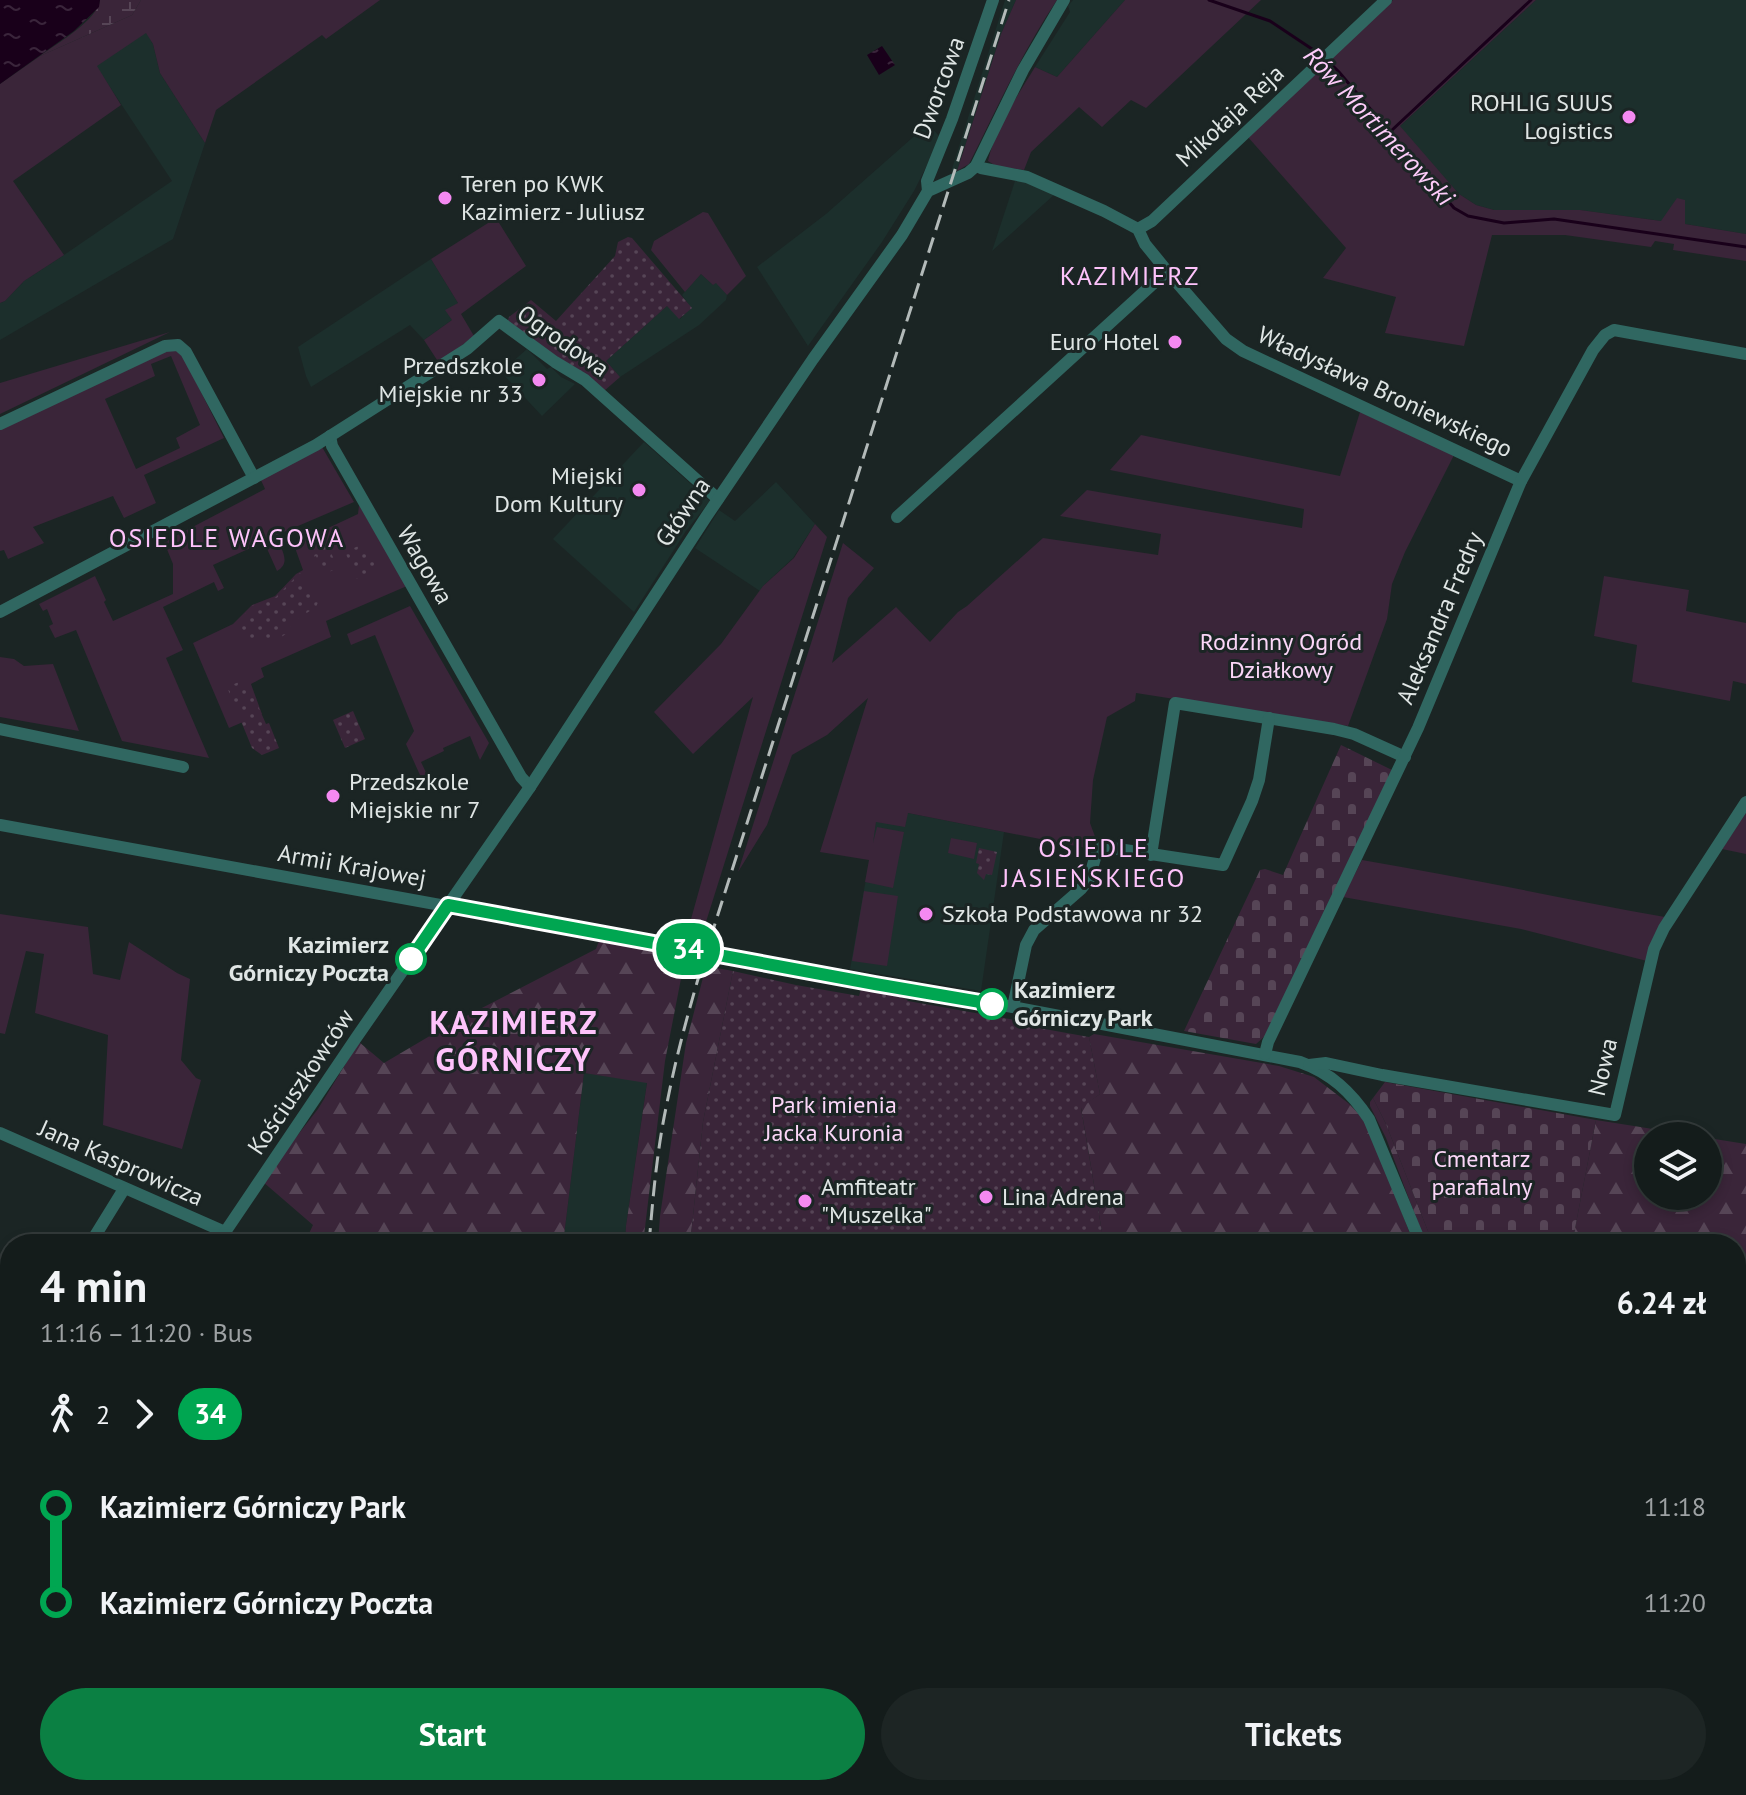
<!DOCTYPE html>
<meta charset="utf-8">
<style>
:root{--surface:#141c1b;--page:#1d2524;--text:#f1f3f6;--muted:#9da1a3;--line:#333a3a;--accent:#0b8043}
body{margin:0;font-family:"PT Sans",sans-serif;background:var(--page);color:var(--text);height:100vh;display:flex;flex-direction:column;font-size:30px;white-space:nowrap}
*{box-sizing:border-box;margin:0}
p{font-size:26px;color:var(--muted)}
.icon{flex:none;width:44px;height:44px;fill:none;stroke:currentColor;stroke-width:2;stroke-linecap:round;stroke-linejoin:round}
.map{position:relative;flex:1;overflow:hidden}
.side{position:absolute;left:0px;top:1234px;width:1746px;height:562px;display:flex;flex-direction:column;background:var(--surface);border-radius:32px 32px 0 0;box-shadow:0 4px 12px #0003,0 0 0 2px var(--line)}
.side>*{flex:none}
.badge{padding:0 16px;border-radius:26px;font-size:28px;line-height:52px}
.fabs{position:absolute;left:1634px;top:1122px;display:grid;gap:16px}
.fabs a{display:grid;place-items:center;width:88px;height:88px;border-radius:50%;background:var(--surface);box-shadow:0 4px 12px #0003,0 0 0 2px var(--line);font-size:40px}
.map>.badge{position:absolute;translate:-50% -50%;box-shadow:0 0 0 4px #fff}
.legs{display:flex;align-items:center;gap:12px;height:88px;padding:0 40px;font-size:26px}
.legs p{margin-inline-start:auto}
.overview{display:flex;align-items:center;justify-content:space-between;height:136px;padding:0 40px}
h1{font-size:44px;font-weight:700;line-height:60px}
.cta{display:flex;gap:16px;margin-top:auto;padding:16px 40px}
.cta a{flex:1;height:92px;border-radius:48px;background:var(--accent);color:#fff;font-size:32px;font-weight:700;line-height:92px;text-align:center}
.cta a+a{background:var(--page);color:var(--text)}
ul{padding:0 40px;list-style:none}
li{display:flex;align-items:center;gap:28px;height:96px;font-size:30px}
li i{display:grid;place-items:center;width:12px;height:100%;margin:0 10px;background:currentColor}
li i::after{content:'';width:20px;height:20px;margin:-10px;border:6px solid;border-radius:50%;background:var(--surface)}
li p{margin-inline-start:auto}
li:first-child i{background:linear-gradient(#0000 50%,currentColor 0)}
li:last-child i{background:linear-gradient(currentColor 50%,#0000 0)}
.map>svg:first-child{display:block}
</style>
<div class="map">
<svg width="1746" height="1795" viewBox="0 0 1746 1795">
<defs>
<pattern id="forest-firs" width="22" height="20" patternUnits="userSpaceOnUse" patternTransform="scale(2)"><rect width="22" height="20" fill="#3a2539"/><path d="M5 1l3.5 6h-7zM16 11l3.5 6h-7z" fill="#564556"/></pattern>
<pattern id="wetland-marsh" width="20" height="14" patternUnits="userSpaceOnUse" patternTransform="scale(2)"><rect width="20" height="14" fill="#3a2539"/><path d="M1 5h8M5 5V1M11 12h8M15 12V8" fill="none" stroke="#564556"/></pattern>
<pattern id="cemetery-stones" width="16" height="16" patternUnits="userSpaceOnUse" patternTransform="scale(2)"><rect width="16" height="16" fill="#3a2539"/><path d="M2 7V4a2 2 0 0 1 4 0v3zM10 15v-3a2 2 0 0 1 4 0v3z" fill="#564556"/></pattern>
<pattern id="park-dots" width="8" height="8" patternUnits="userSpaceOnUse" patternTransform="scale(2)"><rect width="8" height="8" fill="#3a2539"/><path d="M2 2h.1M6 6h.1" fill="none" stroke="#564556" stroke-width="1.8" stroke-linecap="round"/></pattern>
<pattern id="water-ripples" width="26" height="14" patternUnits="userSpaceOnUse" patternTransform="scale(2)"><rect width="26" height="14" fill="#19001a"/><path d="M2 4q2-2 4 0t4 0M15 11q2-2 4 0t4 0" fill="none" stroke="#3a253b"/></pattern>
</defs>
<rect width="100%" height="100%" fill="#1b2524"/>
<!-- built -->
<g fill="#1c2f2c">
<polygon points="1005,0 1016,0 1001,34 957,171 951,172"/>
<polygon points="1073,0 1125,0 1057,77 1035,67 1070,12 1068,6"/>
<polygon points="1536,0 1746,0 1746,234 1685,224 1685,201 1661,221 1580,210 1494,210 1476,205 1459,194 1399,127"/>
<polygon points="146,32 153,44 160,73 205,143 173,239 0,340 0,303 5,301 24,281 64,255 172,181 96,66"/>
<polygon points="928,124 939,136 932,155 914,191 882,242 808,346 757,267 826,214"/>
<polygon points="1021,180 1055,194 992,251 1015,181"/>
<polygon points="431,259 458,303 452,320 424,340 410,325 311,387 306,376 298,347"/>
<polygon points="701,274 713,285 716,282 727,295 726,300 699,325 620,377 606,361 667,306 680,319 691,308 682,295"/>
<polygon points="527,349 547,369 551,367 561,377 575,384 542,416 501,372"/>
<polygon points="644,442 710,501 686,531 634,612 553,539"/>
<polygon points="776,482 815,524 793,558 763,586 760,591 695,548 719,510 735,521"/>
<polygon points="908,813 1004,832 981,991 850,969 876,822"/>
<polygon points="584,1073 647,1082 626,1226 625,1244 563,1244"/>
<polygon points="279,1786 616,1786 618,1795 283,1795"/>
</g>
<!-- green -->
<g fill="#3a2539" fill-rule="evenodd">
<polygon points="141,0 380,0 326,39 322,35 216,110 205,143 160,73 153,44 146,33 97,66 121,105 13,181 64,255 24,281 5,301 0,303 0,84 40,56 132,15"/>
<path d="M1016 0H1057C1022 52 997 108 969 164L957 171 1001 34Z"/>
<path d="M1125 0H1261L1146 108 1131 100 1102 127 1079 107 1031 152 1024 170 996 166 988 161C995 129 1018 95 1035 67L1057 77Z"/>
<polygon points="1393,0 1536,0 1400,126 1459,194 1476,205 1494,210 1580,210 1661,221 1677,198 1685,200 1685,224 1746,234 1746,261 1673,250 1674,244 1655,241 1651,247 1565,235 1492,235 1464,346 1385,333 1396,297 1323,278 1346,248 1247,136"/>
<polygon points="703,212 708,213 746,276 727,295 716,283 713,285 701,274 685,292 651,250 654,241"/>
<polygon points="496,218 526,266 461,314 474,336 439,363 424,340 452,320 445,310 458,303 431,259"/>
<polygon points="170,332 0,414 0,383"/>
<path d="M178 346 224 438 144 475 156 503 124 518 113 496 33 527 44 543 8 559 4 550 0 551V428ZM171 356 200 425 176 438 180 448 136 469 105 399 155 376 151 364Z"/>
<polygon points="1360,412 1454,455 1405,552 1392,584 1387,619 1348,726 1136,693 1135,701 1107,717 1093,780 1090,823 1097,842 1091,849 908,813 905,827 876,822 873,843 877,827 904,832 893,888 865,882 869,860 820,852 868,698 827,735 792,755 767,825 738,872 843,543 874,568 848,598 832,663 896,607 930,642 958,612 967,606 1043,538 1158,555 1161,534 1060,516 1087,490 1302,528 1304,509 1110,470 1141,435 1340,476"/>
<path d="M322 447 354 502 277 535C279 548 293 562 277 571L264 542 213 565 224 588 218 591 214 582 163 607 183 650 166 658 209 758 122 741 76 630 55 638 49 626 53 624 47 609 43 611 39 604 95 576 106 600 104 602 113 621 173 594V564L164 542 265 489 260 478Z"/>
<polygon points="359,505 407,586 326,621 331,637 261,668 264,677 251,684 262,714 229,728 193,643 233,624 252,605 275,596 296,574 303,570 294,545 296,543 358,514"/>
<polygon points="815,524 827,537 700,941 686,937 753,697 693,754 654,712 721,644 763,586 794,558"/>
<polygon points="1604,576 1689,590 1686,611 1746,623 1746,684 1733,681 1730,701 1632,682 1637,645 1594,636"/>
<polygon points="410,606 489,743 480,760 470,736 443,748 444,751 421,762 432,785 428,787 424,784 406,744 414,731 375,635 351,645 347,634"/>
<polygon points="0,657 14,659 24,666 53,664 79,731 0,717"/>
<polygon points="1746,813 1746,854 1722,849"/>
<polygon points="951,838 977,843 974,859 948,853"/>
<path d="M1362 860C1463 877 1564 899 1665 917L1647 961 1521 929 1343 897Z"/>
<polygon points="864,891 898,896 887,966 852,961"/>
<polygon points="0,914 88,927 93,974 120,980 129,942 177,973 190,979 181,1060 196,1078 201,1080 182,1149 103,1125 108,1035 35,1013 44,954 26,951 5,1034 0,1033"/>
<polygon points="0,1254 10,1258 10,1307 0,1324"/>
<polygon points="7,1635 10,1640 10,1786 77,1786 81,1795 0,1795 0,1690 2,1687 0,1685 0,1644"/>
<polygon points="616,1786 697,1786 700,1795 618,1795"/>
</g>
<!-- forest -->
<g fill="url(#forest-firs)">
<polygon points="600,938 685,958 665,1061 643,1244 625,1244 626,1226 647,1083 584,1073 563,1244 312,1244 306,1240 313,1225 262,1181 318,1109 359,1042 384,1063 445,1027 596,949"/>
<polygon points="706,966 733,971 703,1122 690,1244 658,1244 660,1216 686,1043"/>
<polygon points="1094,1034 1279,1066 1314,1077 1348,1103 1366,1121 1414,1244 1104,1244 1081,1107 1100,1094 1089,1037"/>
<polygon points="1373,1098 1386,1124 1433,1244 1426,1244 1386,1138 1370,1106 1370,1102"/>
<polygon points="1596,1120 1697,1136 1648,1136 1648,1196 1708,1196 1708,1138 1746,1144 1746,1530 1736,1531 1736,1244 1572,1244"/>
<polygon points="1746,1638 1746,1675 1736,1675 1736,1640"/>
<polygon points="713,1786 749,1786 751,1795 715,1795"/>
<polygon points="1201,1786 1627,1786 1631,1795 1203,1795"/>
</g>
<!-- wetland -->
<path fill="url(#wetland-marsh)" d="M100 0H141L132 15 40 56C56 44 98 20 100 0Z"/>
<!-- cemetery -->
<g fill="url(#cemetery-stones)">
<polygon points="1341,745 1392,770 1265,1036 1256,1044 1184,1031 1260,870 1265,869 1283,875"/>
<polygon points="1385,1082 1596,1120 1572,1244 1433,1244 1386,1124 1373,1098"/>
</g>
<!-- park -->
<g fill="url(#park-dots)">
<polygon points="628,237 632,238 692,308 679,319 667,306 606,361 620,377 604,391 507,323 509,317 531,300 556,321 615,256 618,242"/>
<polygon points="326,542 338,568 324,574 316,556 307,560 303,553"/>
<polygon points="365,543 377,569 357,579 345,552"/>
<polygon points="300,573 319,600 316,607 291,623 289,632 272,643 252,641 237,623 253,605 276,597"/>
<polygon points="246,679 266,724 269,723 279,748 262,755 252,748 227,687"/>
<polygon points="353,711 365,739 345,748 333,720"/>
<polygon points="979,848 997,852 992,875 986,874 984,880 977,873 979,864 976,863"/>
<polygon points="733,971 796,985 859,996 861,989 903,996 908,1001 1037,1024 1039,1028 1089,1037 1100,1094 1081,1108 1104,1244 690,1244 703,1122"/>
<polygon points="749,1786 1201,1786 1203,1795 751,1795"/>
</g>
<!-- water -->
<g fill="url(#water-ripples)">
<polygon points="0,0 100,0 99,7 74,31 0,84"/>
<polygon points="882,46 895,65 879,75 867,55"/>
<polygon points="917,1786 969,1786 965,1795 910,1795"/>
<polygon points="982,1786 1033,1786 1032,1795 999,1795"/>
</g>
<g fill="none" stroke-linecap="round" stroke-linejoin="round">
<!-- stream -->
<g stroke="#19001a" stroke-width="3">
<polyline points="1209,0 1270,21 1321,55"/>
<polyline points="1327,60 1339,72 1454,208 1468,216 1504,223 1554,219 1746,247"/>
<polyline points="1391,131 1531,0"/>
<polyline points="0,1401 10,1400"/>
<polyline points="618,1786 620,1795"/>
<polyline points="1177,1795 1183,1786"/>
<polyline points="1438,1795 1442,1786"/>
</g>
<!-- minor -->
<g stroke="#306761" stroke-width="12">
<polyline points="976,166 981,168 1027,177 1104,211 1138,229 1145,244 1167,271 1226,339 1243,351 1521,481"/>
<polyline points="928,191 927,181 952,119 993,0"/>
<polyline points="1138,229 1152,221 1386,0"/>
<polyline points="0,424 165,346 178,345 186,352 254,478"/>
<polyline points="330,436 332,446 521,777 530,787"/>
<polyline points="897,517 1167,271"/>
<polyline points="0,612 316,445 467,349 499,321 555,362 585,380 718,499"/>
<polyline points="0,729 183,767"/>
<path d="M0 825 875 984 1013 1007 1300 1062C1331 1073 1351 1092 1369 1119L1421 1244"/>
<polyline points="1151,855 1175,703 1334,729 1354,734 1405,757"/>
<polyline points="1013,1007 1026,945 1034,930 1081,889 1089,879 1097,851 1100,848 1105,847 1223,865 1252,801 1259,780 1269,718"/>
<polyline points="1265,1054 1268,1042 1418,728 1521,481 1593,350 1605,335 1614,330 1746,354"/>
<polyline points="1309,1065 1326,1063 1382,1075 1615,1115 1654,949 1664,928 1746,802"/>
<polyline points="0,1133 225,1232"/>
<polyline points="90,1244 124,1189"/>
<polyline points="217,1244 356,1038 530,787 706,517 813,359 902,235 928,191 968,173 976,166 1023,70 1064,0"/>
<polyline points="0,1388 10,1372"/>
<polyline points="0,1480 10,1488"/>
<polyline points="0,1560 10,1546"/>
<polyline points="154,1786 158,1795"/>
<polyline points="1634,1786 1637,1795"/>
</g>
<!-- rail -->
<g stroke="#b3bab9" stroke-width="3" stroke-dasharray="16 8" stroke-linecap="butt">
<path d="M649 1244C653 1197 657 1149 667 1103 677 1052 691 1002 706 952L1009 0"/>
<polyline points="707,1786 709,1795"/>
</g>
</g>
<g fill="none" stroke-linecap="round" stroke-linejoin="round">
<!-- line-1 casing -->
<g stroke="#fff" stroke-width="18">
<polyline id="line-1" points="411,959 448,905 875,984 992,1004"/>
</g>
<!-- line-1 -->
<use href="#line-1" stroke="#00a651" stroke-width="12"/>
</g>
<!-- markers -->
<g fill="#f489f1" stroke="#1b2524" stroke-width="3">
<circle cx="1629" cy="117" r="8"/>
<circle cx="445" cy="198" r="8"/>
<circle cx="1175" cy="342" r="8"/>
<circle cx="539" cy="380" r="8"/>
<circle cx="639" cy="490" r="8"/>
<circle cx="333" cy="796" r="8"/>
<circle cx="926" cy="914" r="8"/>
<circle cx="986" cy="1197" r="8"/>
<circle cx="805" cy="1201" r="8"/>
</g>
<g fill="#fff" stroke="#00a651" stroke-width="4">
<circle cx="411" cy="959" r="14"/>
<circle cx="992" cy="1004" r="14"/>
</g>
<g text-anchor="middle" stroke-width="6" stroke-linejoin="round" paint-order="stroke">
<!-- street labels -->
<g font-size="24" fill="#e0e6e5" stroke="#1b2524">
<text transform="translate(939 88) rotate(-70)" y="8">Dworcowa</text>
<text transform="translate(1230 116) rotate(-43)" y="8">Mikołaja Reja</text>
<text transform="translate(563 341) rotate(35)" y="8">Ogrodowa</text>
<text transform="translate(1385 392) rotate(25)" y="8">Władysława Broniewskiego</text>
<text transform="translate(683 512) rotate(-56)" y="8">Główna</text>
<text transform="translate(425 565) rotate(60)" y="8">Wagowa</text>
<text transform="translate(1440 618) rotate(-67)" y="8">Aleksandra Fredry</text>
<text transform="translate(352 866) rotate(10)" y="8">Armii Krajowej</text>
<text transform="translate(1603 1067) rotate(-77)" y="8">Nowa</text>
<text transform="translate(301 1082) rotate(-56)" y="8">Kościuszkowców</text>
<text transform="translate(121 1163) rotate(24)" y="8">Jana Kasprowicza</text>
</g>
<!-- poi labels -->
<g font-size="24" fill="#e0e6e5" stroke="#1b2524" text-anchor="start">
<text x="1613" y="111" text-anchor="end">ROHLIG SUUS<tspan x="1613" dy="28">Logistics</tspan></text>
<text x="461" y="192">Teren po KWK<tspan x="461" dy="28">Kazimierz - Juliusz</tspan></text>
<text x="1159" y="350" text-anchor="end">Euro Hotel</text>
<text x="523" y="374" text-anchor="end">Przedszkole<tspan x="523" dy="28">Miejskie nr 33</tspan></text>
<text x="623" y="484" text-anchor="end">Miejski<tspan x="623" dy="28">Dom Kultury</tspan></text>
<text x="349" y="790">Przedszkole<tspan x="349" dy="28">Miejskie nr 7</tspan></text>
<text x="942" y="922">Szkoła Podstawowa nr 32</text>
<text x="821" y="1195">Amfiteatr<tspan x="821" dy="28">"Muszelka"</tspan></text>
<text x="1002" y="1205">Lina Adrena</text>
</g>
<!-- park labels -->
<g font-size="24" fill="#fbd6f8" stroke="#1b2524">
<text x="1281" y="650">Rodzinny Ogród<tspan x="1281" dy="28">Działkowy</tspan></text>
<text x="834" y="1113">Park imienia<tspan x="834" dy="28">Jacka Kuronia</tspan></text>
<text x="1482" y="1167">Cmentarz<tspan x="1482" dy="28">parafialny</tspan></text>
</g>
<!-- stop labels -->
<g font-size="24" font-weight="bold" fill="#e0e6e5" stroke="#1b2524" text-anchor="end">
<text x="389" y="953">Kazimierz<tspan x="389" dy="28">Górniczy Poczta</tspan></text>
<text x="1014" y="998" text-anchor="start">Kazimierz<tspan x="1014" dy="28">Górniczy Park</tspan></text>
</g>
<!-- water labels -->
<g font-size="26" font-style="italic" fill="#fdccfa" stroke="#1b2524">
<text transform="translate(1379 126) rotate(47)" y="9">Rów Mortimerowski</text>
</g>
<!-- neighbourhood labels -->
<g font-size="26" letter-spacing="2" fill="#fec3fb" stroke="#1b2524">
<text x="1130" y="285">KAZIMIERZ</text>
<text x="227" y="547">OSIEDLE WAGOWA</text>
<text x="1094" y="857">OSIEDLE<tspan x="1094" dy="30">JASIEŃSKIEGO</tspan></text>
</g>
<!-- district labels -->
<g font-size="32" font-weight="bold" letter-spacing="2" fill="#fec3fb" stroke="#1b2524">
<text x="514" y="1034">KAZIMIERZ<tspan x="514" dy="37">GÓRNICZY</tspan></text>
</g>
</g>
</svg>
<div class="fabs">
<a><svg class="icon" aria-label="layers" viewBox="0 0 24 24"><path d="M12 4l9 5-9 5-9-5zM3 14l9 5 9-5"/></svg></a>
</div>
<b class="badge" style="left:688px;top:949px;background:#00a651;color:#fff">34</b>
<section class="side">
<div class="overview"><div><h1>4 min</h1><p>11:16 – 11:20 · Bus</p></div><b>6.24 zł</b></div>
<div class="legs"><svg class="icon" aria-label="walk" viewBox="0 0 24 24"><circle cx="13" cy="4" r="2"/><path d="M13 8l-2 6 4 7M11 14l-3 7M7 12l3-4h3l4 4"/></svg>2<svg class="icon" aria-label="forward" viewBox="0 0 24 24"><path d="M9 5l7 7-7 7"/></svg><b class="badge" style="background:#00a651;color:#fff">34</b></div>
<ul>
<li><i style="color:#00a651"></i><b>Kazimierz Górniczy Park</b><p>11:18</p></li>
<li><i style="color:#00a651"></i><b>Kazimierz Górniczy Poczta</b><p>11:20</p></li>
</ul>
<div class="cta"><a>Start</a><a>Tickets</a></div>
</section>
</div>
